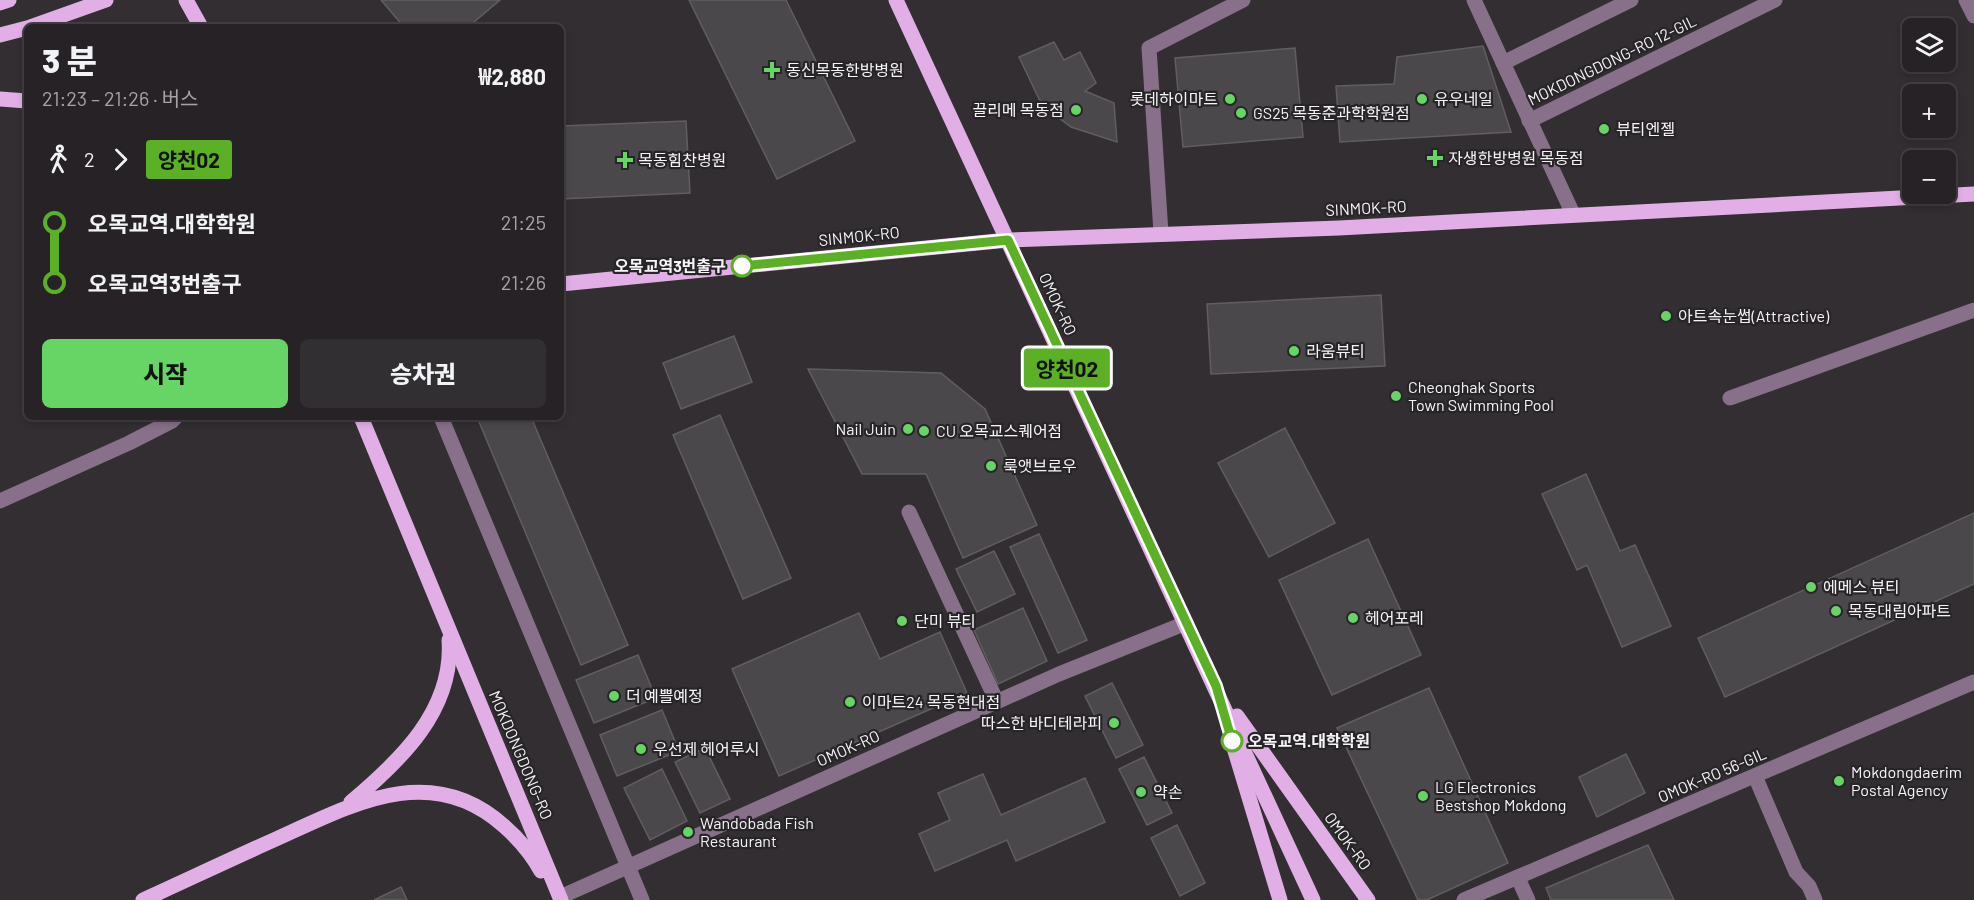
<!DOCTYPE html>
<html lang="ko">
<meta charset="utf-8">
<style>
:root{--surface:#262226;--page:#322f32;--text:#f1f3f6;--muted:#a4a4a7;--line:#423f43;--accent:#67d466}
body{margin:0;font-family:Barlow,"Noto Sans KR",sans-serif;background:var(--page);color:var(--text);height:100vh;display:flex;flex-direction:column;font-size:22px;white-space:nowrap}
*{box-sizing:border-box;margin:0}
p{font-size:20px;color:var(--muted)}
.icon{flex:none;width:33px;height:33px;fill:none;stroke:currentColor;stroke-width:2;stroke-linecap:round;stroke-linejoin:round}
.map{position:relative;flex:1;overflow:hidden}
.panel{position:absolute;left:24px;top:24px;width:540px;height:396px;display:flex;flex-direction:column;background:var(--surface);border-radius:9px;box-shadow:0 3px 9px #0003,0 0 0 2px var(--line)}
.panel>*{flex:none}
.badge{padding:0 12px;border-radius:4px;font-size:21px;line-height:39px}
.controls{position:absolute;left:1902px;top:18px;display:grid;gap:12px}
.controls a{display:grid;place-items:center;width:54px;height:54px;border-radius:9px;background:var(--surface);box-shadow:0 3px 9px #0003,0 0 0 2px var(--line);font-size:30px}
.map>.badge{position:absolute;translate:-50% -50%;box-shadow:0 0 0 3px #fff}
.legs{display:flex;align-items:center;gap:9px;height:66px;padding:0 18px;font-size:20px}
.legs p{margin-inline-start:auto}
.head{display:flex;align-items:center;justify-content:space-between;height:102px;padding:0 18px}
h1{font-size:33px;font-weight:800;line-height:45px}
.primary-button{display:flex;gap:12px;margin-top:auto;padding:12px 18px}
.primary-button a{flex:1;height:69px;border-radius:9px;background:var(--accent);color:#111;font-size:24px;font-weight:800;line-height:69px;text-align:center}
.primary-button a+a{background:var(--page);color:var(--text)}
ul{padding:0 18px;list-style:none}
li{display:flex;align-items:center;gap:21px;height:60px;font-size:22px}
li i{display:grid;place-items:center;width:9px;height:100%;margin:0 8px;background:currentColor}
li i::after{content:'';width:15px;height:15px;margin:-8px;border:4px solid;border-radius:50%;background:var(--surface)}
li p{margin-inline-start:auto}
li:first-child i{background:linear-gradient(#0000 50%,currentColor 0)}
li:last-child i{background:linear-gradient(currentColor 50%,#0000 0)}
.map>svg:first-child{display:block}
</style>
<div class="map">
<svg width="1974" height="900" viewBox="0 0 1974 900">
<rect width="100%" height="100%" fill="#322e32"/>
<!-- building -->
<g fill="#4b484c" stroke="#615d61" stroke-width="1.5">
<polygon points="381,0 500,0 468,27 404,27"/>
<polygon points="689,0 786,0 855,141 777,179"/>
<polygon points="1054,42 1064,60 1080,52 1096,83 1085,91 1114,103 1117,142 1071,127 1055,115 1039,99 1019,57"/>
<polygon points="1483,46 1511,132 1340,142 1336,86 1394,84 1397,57"/>
<polygon points="1295,48 1303,137 1183,147 1175,58"/>
<polygon points="686,121 690,193 561,199 561,126"/>
<polygon points="1381,295 1385,366 1211,374 1207,304"/>
<polygon points="734,336 752,382 681,409 663,363"/>
<polygon points="808,369 941,373 985,409 1037,525 963,558 926,474 862,474"/>
<polygon points="720,415 791,578 743,599 673,435"/>
<polygon points="477,417 531,417 628,645 581,665"/>
<polygon points="1285,428 1335,523 1269,557 1218,463"/>
<polygon points="1586,474 1620,551 1635,545 1671,626 1622,647 1587,565 1577,570 1542,494"/>
<polygon points="1974,513 1974,584 1725,697 1698,638"/>
<polygon points="1039,534 1087,640 1058,653 1010,547"/>
<polygon points="1368,539 1421,655 1332,695 1279,580"/>
<polygon points="994,551 1015,594 977,612 956,569"/>
<polygon points="1023,608 1047,661 998,684 974,630"/>
<polygon points="859,613 880,659 940,632 967,693 779,776 732,669"/>
<polygon points="638,655 656,698 594,723 576,680"/>
<polygon points="1112,683 1143,745 1116,758 1085,696"/>
<polygon points="1429,688 1508,863 1427,900 1418,900 1337,728"/>
<polygon points="662,710 679,751 617,776 600,735"/>
<polygon points="705,748 730,799 700,813 675,762"/>
<polygon points="1626,754 1645,793 1597,817 1579,777"/>
<polygon points="1144,757 1172,813 1147,825 1119,769"/>
<polygon points="662,769 687,821 650,840 624,788"/>
<polygon points="983,774 1001,815 1085,778 1105,822 1016,861 1007,840 935,871 919,834 950,820 938,793"/>
<polygon points="1177,825 1205,883 1180,896 1151,838"/>
<polygon points="1648,845 1674,900 1551,900 1546,888"/>
<polygon points="401,887 407,900 374,900"/>
</g>
<g fill="none" stroke-linecap="round" stroke-linejoin="round">
<!-- minor -->
<g stroke="#88708a" stroke-width="15">
<polyline points="1474,0 1573,214"/>
<polyline points="1966,0 1974,16"/>
<polyline points="1503,63 1631,0"/>
<polyline points="1529,121 1775,0"/>
<polyline points="1161,233 1149,48 1243,0"/>
<polyline points="1730,398 1974,310"/>
<polyline points="441,417 642,900"/>
<polyline points="0,501 129,443 172,421 176,417"/>
<polyline points="909,512 997,702"/>
<polyline points="1755,776 1796,872 1809,886 1815,900"/>
<polyline points="1518,878 1528,900"/>
<polyline points="560,897 1059,674 1186,623"/>
<polyline points="1464,900 1974,682"/>
</g>
<!-- major -->
<g stroke="#e1afe6" stroke-width="15">
<polyline points="186,0 201,27"/>
<polyline points="896,0 1313,900"/>
<polyline points="0,3 9,0"/>
<polyline points="30,27 106,0"/>
<polyline points="0,35 27,28"/>
<polyline points="0,99 27,101"/>
<polyline points="561,284 1008,240 1339,228 1974,194"/>
<polyline points="361,417 561,900"/>
<polyline points="1237,716 1368,900"/>
<polyline points="1232,741 1280,900"/>
<path d="M351 802C400 761 454 710 449 640"/>
<path d="M143 900C187 880 231 859 276 839 351 805 431 760 504 826 519 839 531 853 541 871"/>
</g>
</g>
<g fill="none" stroke-linecap="round" stroke-linejoin="round">
<!-- line-1 casing -->
<g stroke="#fff" stroke-width="14">
<polyline id="line-1" points="742,266 1008,240 1216,686 1232,741"/>
</g>
<!-- line-1 -->
<use href="#line-1" stroke="#5bb025" stroke-width="9"/>
</g>
<!-- markers -->
<g fill="#67d466" stroke="#282528" stroke-width="2">
<path d="M769 61h6v6h6v6h-6v6h-6v-6h-6v-6h6z"/>
<circle cx="1230" cy="99" r="6"/>
<circle cx="1422" cy="99" r="6"/>
<circle cx="1076" cy="110" r="6"/>
<circle cx="1241" cy="113" r="6"/>
<circle cx="1604" cy="129" r="6"/>
<path d="M1432 149h6v6h6v6h-6v6h-6v-6h-6v-6h6z"/>
<path d="M622 151h6v6h6v6h-6v6h-6v-6h-6v-6h6z"/>
<circle cx="1666" cy="316" r="6"/>
<circle cx="1294" cy="351" r="6"/>
<circle cx="1396" cy="396" r="6"/>
<circle cx="908" cy="429" r="6"/>
<circle cx="924" cy="431" r="6"/>
<circle cx="991" cy="466" r="6"/>
<circle cx="1811" cy="587" r="6"/>
<circle cx="1836" cy="611" r="6"/>
<circle cx="1353" cy="618" r="6"/>
<circle cx="902" cy="621" r="6"/>
<circle cx="614" cy="696" r="6"/>
<circle cx="850" cy="702" r="6"/>
<circle cx="1114" cy="723" r="6"/>
<circle cx="641" cy="749" r="6"/>
<circle cx="1839" cy="781" r="6"/>
<circle cx="1141" cy="792" r="6"/>
<circle cx="1423" cy="796" r="6"/>
<circle cx="688" cy="832" r="6"/>
</g>
<g fill="#fff" stroke="#5bb025" stroke-width="3">
<circle cx="742" cy="266" r="10"/>
<circle cx="1232" cy="741" r="10"/>
</g>
<g text-anchor="middle" stroke-width="4.5" stroke-linejoin="round" paint-order="stroke">
<!-- street labels -->
<g font-size="16" fill="#f6f4f6" stroke="#282528">
<text transform="translate(1612 60) rotate(-26)" y="6">MOKDONGDONG-RO 12-GIL</text>
<text transform="translate(1366 208) rotate(-3)" y="6">SINMOK-RO</text>
<text transform="translate(859 236) rotate(-6)" y="6">SINMOK-RO</text>
<text transform="translate(1058 304) rotate(65)" y="6">OMOK-RO</text>
<text transform="translate(848 748) rotate(-24)" y="6">OMOK-RO</text>
<text transform="translate(521 755) rotate(67)" y="6">MOKDONGDONG-RO</text>
<text transform="translate(1712 775) rotate(-23)" y="6">OMOK-RO 56-GIL</text>
<text transform="translate(1348 841) rotate(54)" y="6">OMOK-RO</text>
</g>
<!-- poi labels -->
<g font-size="16" fill="#f6f4f6" stroke="#282528" text-anchor="start">
<text x="786" y="76">동신목동한방병원</text>
<text x="1218" y="105" text-anchor="end">롯데하이마트</text>
<text x="1434" y="105">유우네일</text>
<text x="1064" y="116" text-anchor="end">끌리메 목동점</text>
<text x="1253" y="119">GS25 목동준과학학원점</text>
<text x="1616" y="135">뷰티엔젤</text>
<text x="1448" y="164">자생한방병원 목동점</text>
<text x="638" y="166">목동힘찬병원</text>
<text x="1678" y="322">아트속눈썹(Attractive)</text>
<text x="1306" y="357">라움뷰티</text>
<text x="1408" y="393">Cheonghak Sports<tspan x="1408" dy="18">Town Swimming Pool</tspan></text>
<text x="896" y="435" text-anchor="end">Nail Juin</text>
<text x="936" y="437">CU 오목교스퀘어점</text>
<text x="1003" y="472">룩앳브로우</text>
<text x="1823" y="593">에메스 뷰티</text>
<text x="1848" y="617">목동대림아파트</text>
<text x="1365" y="624">헤어포레</text>
<text x="914" y="627">단미 뷰티</text>
<text x="626" y="702">더 예쁠예정</text>
<text x="862" y="708">이마트24 목동현대점</text>
<text x="1102" y="729" text-anchor="end">따스한 바디테라피</text>
<text x="653" y="755">우선제 헤어루시</text>
<text x="1851" y="778">Mokdongdaerim<tspan x="1851" dy="18">Postal Agency</tspan></text>
<text x="1435" y="793">LG Electronics<tspan x="1435" dy="18">Bestshop Mokdong</tspan></text>
<text x="1153" y="798">약손</text>
<text x="700" y="829">Wandobada Fish<tspan x="700" dy="18">Restaurant</tspan></text>
</g>
<!-- stop labels -->
<g font-size="16" font-weight="bold" fill="#f6f4f6" stroke="#282528" text-anchor="end">
<text x="726" y="272">오목교역3번출구</text>
<text x="1248" y="747" text-anchor="start">오목교역.대학학원</text>
</g>
</g>
</svg>
<div class="controls">
<a><svg class="icon" aria-label="layers" viewBox="0 0 24 24"><path d="M12 4l9 5-9 5-9-5zM3 14l9 5 9-5"/></svg></a>
<a>+</a>
<a>−</a>
</div>
<b class="badge" style="left:1067px;top:368px;background:#5bb025;color:#111">양천02</b>
<section class="panel">
<div class="head"><div><h1>3 분</h1><p>21:23 – 21:26 · 버스</p></div><b>₩2,880</b></div>
<div class="legs"><svg class="icon" aria-label="walk" viewBox="0 0 24 24"><circle cx="13" cy="4" r="2"/><path d="M13 8l-2 6 4 7M11 14l-3 7M7 12l3-4h3l4 4"/></svg>2<svg class="icon" aria-label="forward" viewBox="0 0 24 24"><path d="M9 5l7 7-7 7"/></svg><b class="badge" style="background:#5bb025;color:#111">양천02</b></div>
<ul>
<li><i style="color:#5bb025"></i><b>오목교역.대학학원</b><p>21:25</p></li>
<li><i style="color:#5bb025"></i><b>오목교역3번출구</b><p>21:26</p></li>
</ul>
<div class="primary-button"><a>시작</a><a>승차권</a></div>
</section>
</div>
